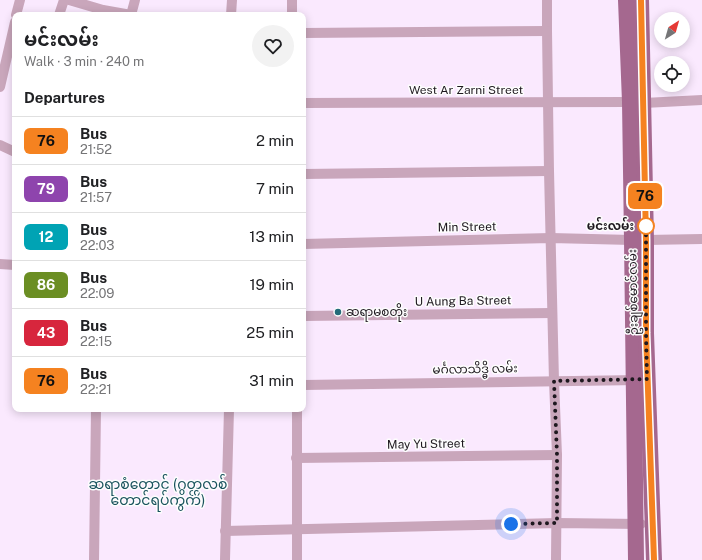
<!DOCTYPE html>
<meta charset="utf-8">
<style>
:root{--surface:#fff;--page:#f2f2f2;--text:#202124;--muted:#757577;--line:#e0e0e0}
body{margin:0;font-family:"Public Sans","Noto Sans Myanmar",sans-serif;background:var(--page);color:var(--text);height:100vh;display:flex;flex-direction:column;font-size:15px;white-space:nowrap}
*{box-sizing:border-box;margin:0}
p{font-size:13px;color:var(--muted)}
.icon{flex:none;width:22px;height:22px;fill:none;stroke:currentColor;stroke-width:2;stroke-linecap:round;stroke-linejoin:round}
.map{position:relative;flex:1;overflow:hidden}
.drawer{position:absolute;left:12px;top:12px;width:294px;height:400px;display:flex;flex-direction:column;background:var(--surface);border-radius:8px;box-shadow:0 2px 10px #0003}
.drawer>*{flex:none}
.badge{padding:0 8px;border-radius:6px;font-size:14px;line-height:26px}
.needle{width:26px;rotate:37deg}
.controls{position:absolute;left:654px;top:12px;display:grid;gap:8px}
.controls a{display:grid;place-items:center;width:36px;height:36px;border-radius:50%;background:var(--surface);box-shadow:0 2px 10px #0003;font-size:20px}
.you{position:absolute;width:20px;height:20px;margin:-10px;border:3px solid #fff;border-radius:50%;background:#1a73e8;box-shadow:0 0 0 6px #1a73e833}
.map>.badge{position:absolute;translate:-50% -50%;box-shadow:0 0 0 2px #fff}
h2{padding:0 12px;font-size:15px;line-height:36px}
.round{display:grid;place-items:center;flex:none;width:42px;height:42px;border-radius:21px;background:var(--page)}
.headline{display:flex;align-items:center;justify-content:space-between;height:68px;padding:0 12px}
h1{font-size:19px;font-weight:700;line-height:30px}
ul{padding:0;list-style:none}
li{display:flex;align-items:center;gap:12px;height:48px;padding:0 12px;border-top:1px solid var(--line)}
li div{flex:1}
li b{display:block;font-size:15px}
li em{font-style:normal}
li .badge{min-width:44px;font-weight:700;text-align:center}
.map>svg:first-child{display:block}
</style>
<div class="map">
<svg width="702" height="560" viewBox="0 0 702 560">
<rect width="100%" height="100%" fill="#fae9fe"/>
<g fill="none" stroke-linecap="round" stroke-linejoin="round">
<!-- street -->
<g stroke="#c9a6bb" stroke-width="10">
<polyline points="69,0 103,10 131,15"/>
<polyline points="547,0 547,31 549,171 554,381 557,455 556,560"/>
<polyline points="16,15 20,0"/>
<polyline points="59,15 64,0"/>
<polyline points="131,15 135,0"/>
<polyline points="231,15 232,0"/>
<polyline points="292,15 292,0"/>
<polyline points="303,33 547,31"/>
<polyline points="0,87 15,22"/>
<polyline points="303,103 630,102"/>
<polyline points="644,103 702,100"/>
<polyline points="0,145 15,152"/>
<polyline points="303,174 549,171"/>
<polyline points="646,240 702,239"/>
<polyline points="303,244 551,238 632,240"/>
<polyline points="0,264 15,265"/>
<polyline points="303,316 552,313"/>
<polyline points="303,385 639,380"/>
<polyline points="297,409 297,560"/>
<polyline points="296,458 557,455"/>
<polyline points="225,531 557,523 641,524"/>
<polyline points="94,560 96,409"/>
<polyline points="225,560 229,409"/>
</g>
<!-- primary -->
<g stroke="#a5688f" stroke-width="16">
<polyline points="626,0 630,102 632,240 636,560"/>
<polyline points="641,0 646,240 646,333 654,560"/>
</g>
</g>
<g fill="none" stroke-linecap="round" stroke-linejoin="round">
<!-- line casing -->
<g stroke="#fff" stroke-width="9">
<polyline id="line" points="641,0 646,240 646,333 654,560"/>
</g>
<!-- line -->
<use href="#line" stroke="#f58220" stroke-width="6"/>
<!-- walk -->
<polyline stroke="#1e181f" stroke-width="4" stroke-dasharray="0 7.2" points="511,524 557,523 557,455 554,381 647,379 646,333 646,224 646,226"/>
</g>
<!-- markers -->
<circle fill="#fff" stroke="#f58220" stroke-width="2" cx="646" cy="226" r="8"/>
<circle fill="#246b79" stroke="#fdfdfd" stroke-width="1.5" cx="338" cy="312" r="4"/>
<g text-anchor="middle" stroke-width="3" stroke-linejoin="round" paint-order="stroke">
<!-- street labels -->
<g font-size="12" fill="#1e181f" stroke="#fdfdfd">
<text x="466" y="94">West Ar Zarni Street</text>
<text transform="translate(467 227) rotate(-1)" y="4">Min Street</text>
<text transform="translate(633 292) rotate(-91)" y="4">ဦးချစ်မောင်လမ်း</text>
<text transform="translate(463 301) rotate(-1)" y="4">U Aung Ba Street</text>
<text transform="translate(475 369) rotate(-1)" y="4">မင်္ဂလာသိဒ္ဓိ လမ်း</text>
<text transform="translate(426 444) rotate(-1)" y="4">May Yu Street</text>
</g>
<!-- stop labels -->
<g font-size="12" font-weight="bold" fill="#1e181f" stroke="#fdfdfd" text-anchor="end">
<text x="634" y="230">မင်းလမ်း</text>
</g>
<!-- poi labels -->
<g font-size="12" fill="#1e181f" stroke="#fdfdfd" text-anchor="start">
<text x="346" y="316">ဆရာမစတိုး</text>
</g>
<!-- quarter labels -->
<g font-size="14" fill="#19525d" stroke="#fdfdfd">
<text x="158" y="489">ဆရာစံတောင် (ဂွတ္တလစ်<tspan x="158" dy="16">တောင်ရပ်ကွက်)</tspan></text>
</g>
</g>
</svg>
<div class="controls">
<a><svg class="needle" viewBox="-14 -14 28 28"><path d="M0-13l5 13h-10z" fill="#e53935"/><path d="M0 13l5-13h-10z" fill="#757577"/></svg></a>
<a><svg class="icon" aria-label="locate" viewBox="0 0 24 24"><circle cx="12" cy="12" r="6"/><path d="M12 2v4M12 18v4M2 12h4M18 12h4"/></svg></a>
</div>
<div class="you" style="left:511px;top:524px"></div>
<b class="badge" style="left:645px;top:196px;background:#f58220;color:#111">76</b>
<section class="drawer">
<div class="headline"><div><h1>မင်းလမ်း</h1><p>Walk · 3 min · 240 m</p></div><a class="round"><svg class="icon" aria-label="heart" viewBox="0 0 24 24"><path d="M12 20l-8-8c-3-5 5-10 8-4 3-6 11-1 8 4z"/></svg></a></div>
<h2>Departures</h2>
<ul>
<li><span class="badge" style="background:#f58220;color:#111">76</span><div><b>Bus</b><p>21:52</p></div><em>2 min</em></li>
<li><span class="badge" style="background:#8e44ad;color:#fff">79</span><div><b>Bus</b><p>21:57</p></div><em>7 min</em></li>
<li><span class="badge" style="background:#00a3b4;color:#fff">12</span><div><b>Bus</b><p>22:03</p></div><em>13 min</em></li>
<li><span class="badge" style="background:#6b8e23;color:#fff">86</span><div><b>Bus</b><p>22:09</p></div><em>19 min</em></li>
<li><span class="badge" style="background:#d7263d;color:#fff">43</span><div><b>Bus</b><p>22:15</p></div><em>25 min</em></li>
<li><span class="badge" style="background:#f58220;color:#111">76</span><div><b>Bus</b><p>22:21</p></div><em>31 min</em></li>
</ul>
</section>
</div>
